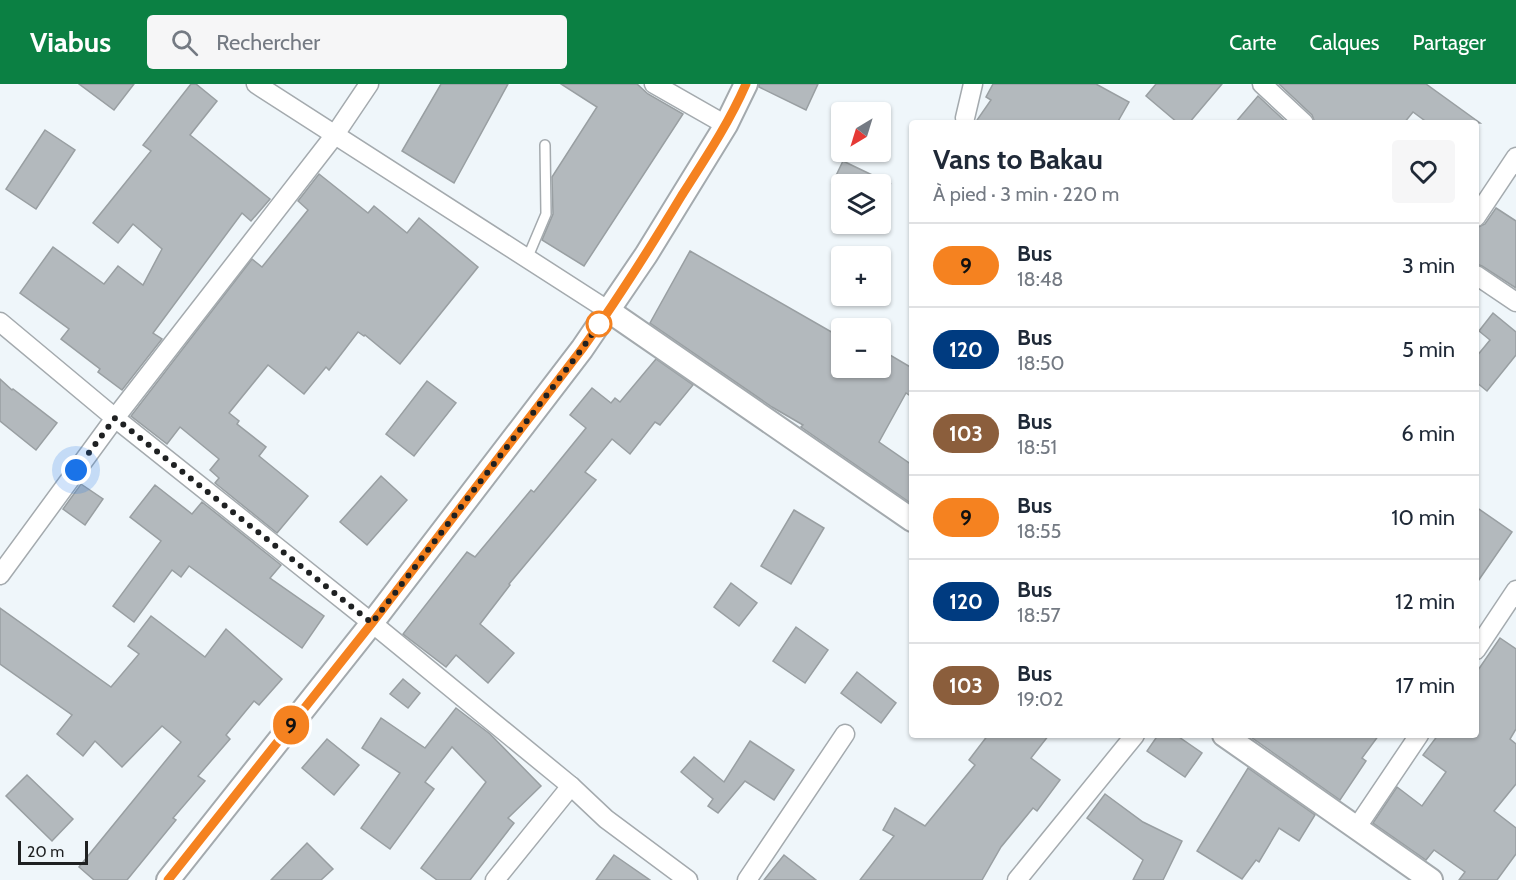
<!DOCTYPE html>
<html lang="fr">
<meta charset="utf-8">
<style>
:root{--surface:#fff;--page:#f6f6f7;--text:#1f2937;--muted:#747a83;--line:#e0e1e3;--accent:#0b8043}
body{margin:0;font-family:Cabin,sans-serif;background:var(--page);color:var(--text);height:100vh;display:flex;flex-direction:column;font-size:22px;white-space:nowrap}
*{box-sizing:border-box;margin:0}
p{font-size:20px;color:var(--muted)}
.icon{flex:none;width:33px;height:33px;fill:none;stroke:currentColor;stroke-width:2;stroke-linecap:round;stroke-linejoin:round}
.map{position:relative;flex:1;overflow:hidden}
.details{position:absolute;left:909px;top:36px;width:570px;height:618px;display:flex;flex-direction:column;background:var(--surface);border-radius:6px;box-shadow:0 2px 4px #0004}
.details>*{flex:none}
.badge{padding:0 12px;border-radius:20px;font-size:21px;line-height:39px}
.needle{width:39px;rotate:218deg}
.buttons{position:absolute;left:831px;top:18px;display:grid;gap:12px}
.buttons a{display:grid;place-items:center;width:60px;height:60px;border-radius:6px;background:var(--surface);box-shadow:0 2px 4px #0004;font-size:30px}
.scale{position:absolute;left:18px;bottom:15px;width:70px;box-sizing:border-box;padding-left:6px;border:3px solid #1f2122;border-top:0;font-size:16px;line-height:21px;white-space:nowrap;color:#1f2122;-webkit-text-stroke:4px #eff6fa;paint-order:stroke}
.you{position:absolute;width:30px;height:30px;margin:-15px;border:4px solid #fff;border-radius:50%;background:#1a73e8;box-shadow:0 0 0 9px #1a73e833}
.map>.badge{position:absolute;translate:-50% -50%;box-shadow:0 0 0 3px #fff}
.round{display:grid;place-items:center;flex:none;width:63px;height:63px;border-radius:6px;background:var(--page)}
.headline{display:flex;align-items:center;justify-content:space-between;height:102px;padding:0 24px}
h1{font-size:28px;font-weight:700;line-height:45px}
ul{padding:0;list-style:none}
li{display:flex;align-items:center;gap:18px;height:84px;padding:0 24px;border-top:2px solid var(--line)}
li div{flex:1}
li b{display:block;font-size:22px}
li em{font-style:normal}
li .badge{min-width:66px;font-weight:700;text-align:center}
header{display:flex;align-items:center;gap:36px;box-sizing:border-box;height:84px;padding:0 30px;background:var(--accent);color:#fff}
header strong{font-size:28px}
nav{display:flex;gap:33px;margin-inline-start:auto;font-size:21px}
.search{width:420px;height:54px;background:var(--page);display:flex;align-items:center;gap:15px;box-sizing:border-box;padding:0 21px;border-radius:6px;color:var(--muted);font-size:22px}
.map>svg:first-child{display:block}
</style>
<header>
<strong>Viabus</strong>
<div class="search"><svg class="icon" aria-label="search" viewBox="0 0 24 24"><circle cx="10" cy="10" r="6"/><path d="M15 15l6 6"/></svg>Rechercher</div>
<nav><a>Carte</a><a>Calques</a><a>Partager</a></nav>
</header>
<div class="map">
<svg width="1516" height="796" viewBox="0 0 1516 796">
<rect width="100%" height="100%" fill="#eff6fa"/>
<!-- building -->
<g fill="#b3b9bd" stroke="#999fa2" stroke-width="1.5">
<polygon points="79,0 134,0 114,26"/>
<polygon points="191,0 196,0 217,17 190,51 270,115 251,137 242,129 153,249 162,255 122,306 98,288 100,285 61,255 69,245 20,209 53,163 104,200 118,182 143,201 162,165 133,140 118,159 93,139 151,67 143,61"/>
<polygon points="441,0 508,0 454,99 402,67"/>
<polygon points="561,0 637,0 648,10 683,30 584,182 542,156 553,130 552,93 597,23"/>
<polygon points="759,0 818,0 806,26 759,3"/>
<polygon points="993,0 1096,0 1129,18 1117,39 975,39 991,16 986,13"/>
<polygon points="1156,0 1222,0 1189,39 1178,39 1146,12"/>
<polygon points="1279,0 1426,0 1480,39 1428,39 1413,28 1404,39 1315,39 1312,31"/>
<polygon points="1258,12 1287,39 1235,39"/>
<polygon points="45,46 75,66 36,125 6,105"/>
<polygon points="843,77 891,100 832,100"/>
<polygon points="319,90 368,129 374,122 407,149 419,134 478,183 400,280 365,251 364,252 358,248 329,286 326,283 304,310 268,281 229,329 239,337 237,340 266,363 259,372 308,412 277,449 215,399 219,394 210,386 219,375 180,343 167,360 131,332 252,175 262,183 308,126 298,117"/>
<polygon points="1496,124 1516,137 1516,204 1482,182 1476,180 1476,144 1485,140"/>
<polygon points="690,167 842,254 842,284 880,284 880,265 912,284 912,313 906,309 879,358 912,381 912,420 801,343 803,341 772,323 650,239"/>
<polygon points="1493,229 1516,248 1516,271 1487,307 1476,298 1476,273 1490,256 1479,247"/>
<polygon points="656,275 693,301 660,341 655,338 630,370 612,355 585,388 596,396 509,500 510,501 480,540 514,569 488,599 456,571 446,583 403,550 467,468 475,473 531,406 534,408 586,344 570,331 592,304 611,319 615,314 620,318"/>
<polygon points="0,295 12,306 13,305 57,339 36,366 0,337"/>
<polygon points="427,297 456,319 414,372 386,350"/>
<polygon points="381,392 407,416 367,461 340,438"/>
<polygon points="81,400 103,415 85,441 63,425"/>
<polygon points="155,401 192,430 202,418 281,481 270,494 324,532 302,564 189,482 181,493 172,486 134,538 113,522 161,457 130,433"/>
<polygon points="1476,423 1512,448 1476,500"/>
<polygon points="794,426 824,444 791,500 761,482"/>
<polygon points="731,499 757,519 739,542 714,523"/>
<polygon points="0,524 111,603 139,570 128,562 151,532 205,573 226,545 282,595 259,621 254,617 226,651 230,655 198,692 205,697 173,734 176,736 127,796 94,796 79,783 181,658 162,642 122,683 95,657 83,672 57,650 72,631 0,580"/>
<polygon points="796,543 828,566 805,599 773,577"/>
<polygon points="1500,554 1516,565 1516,645 1510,655 1516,660 1516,700 1494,727 1516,744 1516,770 1497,796 1459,796 1465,788 1434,766 1426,776 1373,739 1397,703 1422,722 1446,688 1423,671 1438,651 1476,651 1476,589"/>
<polygon points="857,588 896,619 881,639 841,609"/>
<polygon points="403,595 420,609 408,624 390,610"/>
<polygon points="456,624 490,650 541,702 508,734 514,739 470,796 437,796 421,784 486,698 452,663 425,698 434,705 390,765 361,744 400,689 362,664 381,634 425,664"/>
<polygon points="988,651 1049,651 1031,674 1060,696 1037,727 1033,724 1001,763 982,796 860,796 894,752 883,746 895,724 925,742 975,681 969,676"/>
<polygon points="1158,651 1176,651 1202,669 1185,693 1147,667"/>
<polygon points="1248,651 1379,651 1362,674 1366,677 1340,716"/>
<polygon points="327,655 359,681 334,711 302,684"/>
<polygon points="750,657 794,686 774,716 745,697 718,729 708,722 713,715 681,688 694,673 724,698"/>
<polygon points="1248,684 1315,731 1299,757 1279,744 1259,778 1256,776 1242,795 1197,767"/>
<polygon points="27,691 73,735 52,757 6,712"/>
<polygon points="1105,710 1143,738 1182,757 1163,796 1133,796 1143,776 1087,734"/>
<polygon points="307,759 333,785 321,796 271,796"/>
<polygon points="614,771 650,796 596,796"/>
<polygon points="784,771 816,796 764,796"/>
</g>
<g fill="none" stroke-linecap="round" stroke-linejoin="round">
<!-- service casing -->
<g stroke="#a4aaae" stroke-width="12">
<polyline id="service" points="527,175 546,130 545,61"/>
</g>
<!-- minor casing -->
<g stroke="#a4aaae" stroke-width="21">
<g id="minor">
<polyline points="256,0 609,227"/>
<polyline points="654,0 726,41"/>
<polyline points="1262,0 1304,39"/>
<polyline points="965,34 973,0"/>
<polyline points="1476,133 1516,73"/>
<polyline points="1476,191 1516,218"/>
<polyline points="0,238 115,334 372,539 571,702 606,735 688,796"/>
<polyline points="0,491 115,334 334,52 369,0"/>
<polyline points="1476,566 1516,506"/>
<polyline points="1357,743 1419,651"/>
<polyline points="495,796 571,702"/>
<polyline points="747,796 845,650"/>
<polyline points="1017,796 1135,651"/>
</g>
</g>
<!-- tertiary casing -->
<g stroke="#a4aaae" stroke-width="26">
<g id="tertiary">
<polyline points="609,227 912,436"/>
<polyline points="1224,651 1431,796"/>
<polyline points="168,796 372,539 582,265 646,171 726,41 746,0"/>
</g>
</g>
<!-- service -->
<use href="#service" stroke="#fff" stroke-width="9"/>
<!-- minor -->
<use href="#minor" stroke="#fff" stroke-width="18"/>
<!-- tertiary -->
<use href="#tertiary" stroke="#fff" stroke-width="22"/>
</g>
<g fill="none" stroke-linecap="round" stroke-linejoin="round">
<!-- line casing -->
<g stroke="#fff" stroke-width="14">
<path id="line" d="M168 796 372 539 582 265C618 215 650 164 682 111 705 75 729 39 746 0"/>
</g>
<!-- line -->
<use href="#line" stroke="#f58220" stroke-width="9"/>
<!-- walk -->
<polyline stroke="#1f2122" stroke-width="6" stroke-dasharray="0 10.8" points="76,386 115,334 372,539 582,265 599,240"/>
</g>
<!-- markers -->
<circle fill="#fff" stroke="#f58220" stroke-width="3" cx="599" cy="240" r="12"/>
</svg>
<div class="buttons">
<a><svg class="needle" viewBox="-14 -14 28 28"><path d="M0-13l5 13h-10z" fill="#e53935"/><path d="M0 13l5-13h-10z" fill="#747a83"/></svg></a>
<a><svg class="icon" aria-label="layers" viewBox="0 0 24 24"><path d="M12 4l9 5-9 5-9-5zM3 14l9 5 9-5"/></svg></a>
<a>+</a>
<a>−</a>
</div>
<div class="scale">20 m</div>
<div class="you" style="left:76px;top:386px"></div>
<b class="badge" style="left:291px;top:641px;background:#f58220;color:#111">9</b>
<section class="details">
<div class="headline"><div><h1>Vans to Bakau</h1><p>À pied · 3 min · 220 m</p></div><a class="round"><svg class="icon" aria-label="heart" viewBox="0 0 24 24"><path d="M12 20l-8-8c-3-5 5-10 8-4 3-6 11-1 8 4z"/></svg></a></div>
<ul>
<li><span class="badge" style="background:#f58220;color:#111">9</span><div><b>Bus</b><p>18:48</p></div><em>3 min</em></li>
<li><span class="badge" style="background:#003b80;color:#fff">120</span><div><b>Bus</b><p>18:50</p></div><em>5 min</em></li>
<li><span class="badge" style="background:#8b5e3c;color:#fff">103</span><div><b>Bus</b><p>18:51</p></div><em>6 min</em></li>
<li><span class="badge" style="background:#f58220;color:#111">9</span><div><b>Bus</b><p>18:55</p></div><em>10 min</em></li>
<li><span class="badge" style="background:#003b80;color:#fff">120</span><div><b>Bus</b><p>18:57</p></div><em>12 min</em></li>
<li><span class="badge" style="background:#8b5e3c;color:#fff">103</span><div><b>Bus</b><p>19:02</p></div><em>17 min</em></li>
</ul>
</section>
</div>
